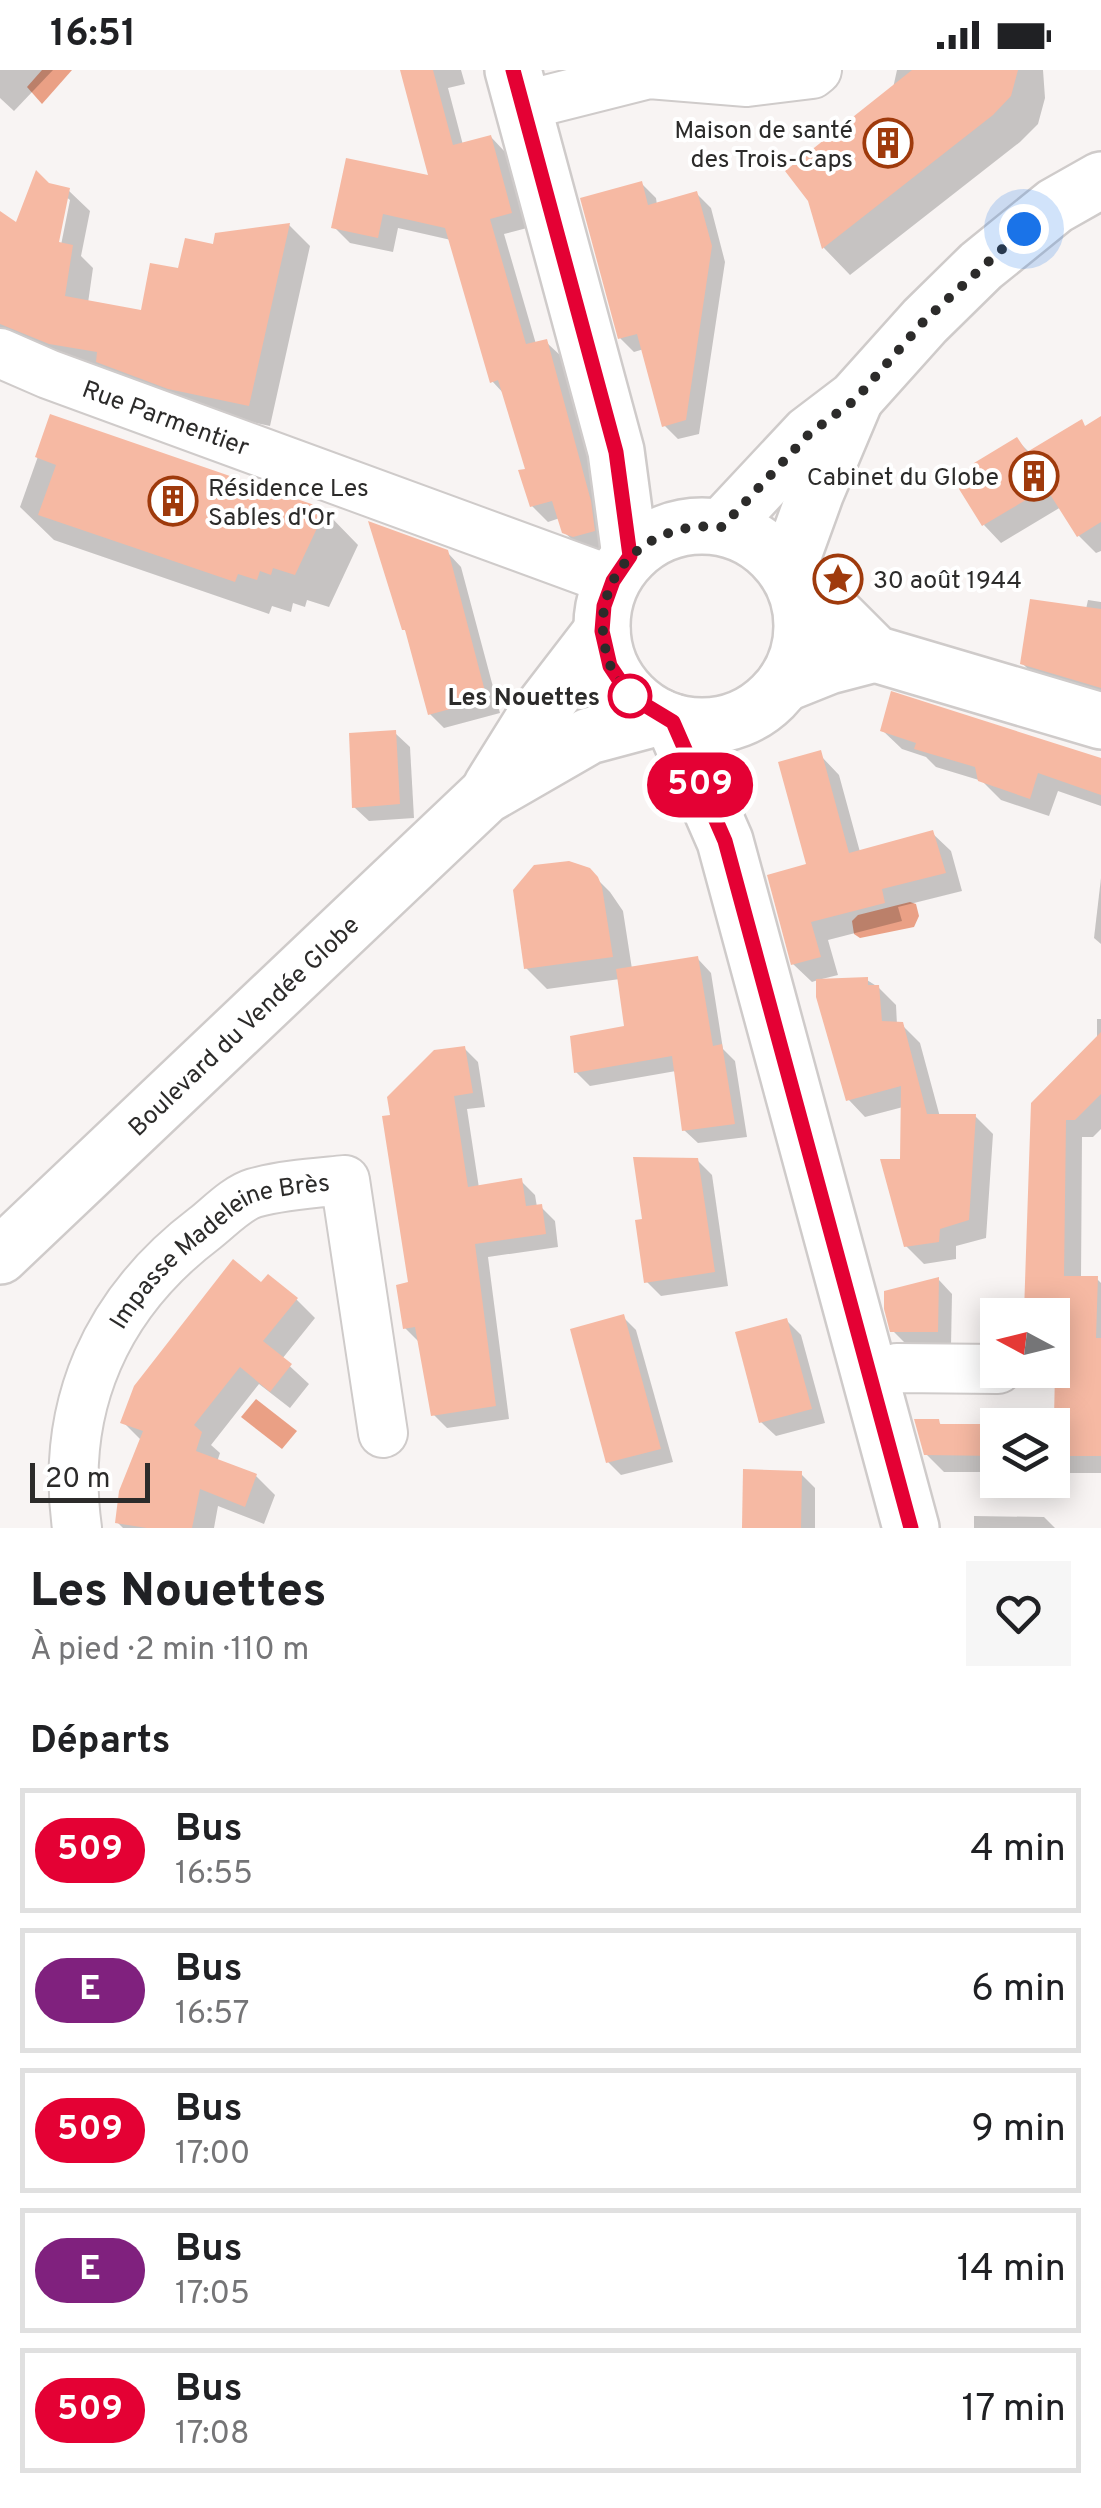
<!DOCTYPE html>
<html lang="fr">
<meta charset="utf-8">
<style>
:root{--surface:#fff;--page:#f6f6f6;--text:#202124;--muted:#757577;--line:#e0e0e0}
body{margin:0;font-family:Overpass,sans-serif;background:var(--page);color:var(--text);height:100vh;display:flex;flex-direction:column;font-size:38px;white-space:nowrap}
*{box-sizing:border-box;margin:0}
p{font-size:32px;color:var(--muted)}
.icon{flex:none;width:55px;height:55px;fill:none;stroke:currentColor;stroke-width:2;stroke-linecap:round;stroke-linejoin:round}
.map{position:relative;height:1458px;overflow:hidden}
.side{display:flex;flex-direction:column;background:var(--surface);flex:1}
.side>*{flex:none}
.badge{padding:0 20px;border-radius:32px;font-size:35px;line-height:65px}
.needle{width:65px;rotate:277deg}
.buttons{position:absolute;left:980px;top:1228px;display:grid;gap:20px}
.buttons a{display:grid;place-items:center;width:90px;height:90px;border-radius:0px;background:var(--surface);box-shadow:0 5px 25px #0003;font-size:50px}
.scale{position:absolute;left:30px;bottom:25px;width:120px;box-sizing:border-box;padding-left:10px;border:5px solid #2c2b2a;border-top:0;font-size:28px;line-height:35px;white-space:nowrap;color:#2c2b2a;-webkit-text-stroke:8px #fff;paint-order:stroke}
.you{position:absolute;width:50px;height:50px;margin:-25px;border:8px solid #fff;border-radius:50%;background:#1a73e8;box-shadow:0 0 0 15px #1a73e833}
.map>.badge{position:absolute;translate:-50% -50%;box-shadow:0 0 0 5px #fff}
h2{padding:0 30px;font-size:38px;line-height:90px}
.round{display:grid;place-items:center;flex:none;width:105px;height:105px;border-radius:0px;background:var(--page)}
.summary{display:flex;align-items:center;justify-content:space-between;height:170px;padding:0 30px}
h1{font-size:48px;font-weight:800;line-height:75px}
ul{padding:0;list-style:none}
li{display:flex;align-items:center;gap:30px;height:125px;margin:0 20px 15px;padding:0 10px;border:5px solid var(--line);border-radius:0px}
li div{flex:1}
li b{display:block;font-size:38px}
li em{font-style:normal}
li .badge{min-width:110px;font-weight:700;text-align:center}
.status{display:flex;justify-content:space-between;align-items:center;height:70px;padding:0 50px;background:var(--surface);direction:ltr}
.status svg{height:28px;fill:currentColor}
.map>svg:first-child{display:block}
</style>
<div class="status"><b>16:51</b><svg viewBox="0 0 49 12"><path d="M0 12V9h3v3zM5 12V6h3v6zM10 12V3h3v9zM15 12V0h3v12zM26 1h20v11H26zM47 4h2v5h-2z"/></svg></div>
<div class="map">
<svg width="1101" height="1458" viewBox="0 0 1101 1458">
<rect width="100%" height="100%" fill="#f8f4f3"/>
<!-- water -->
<g fill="#eaa085">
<polygon points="42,0 72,0 42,34 27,17"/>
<polygon points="910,832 916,834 919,846 914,857 860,868 854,864 852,851 858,845"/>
<polygon points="256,1329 297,1361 282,1379 241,1347"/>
</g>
<!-- shadow -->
<g fill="#0003" fill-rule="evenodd">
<polygon points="0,0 53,0 14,41 0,28"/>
<polygon points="402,0 461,0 465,14 448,18 463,75 491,67 506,83 527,158 504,164 536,274 546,272 562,287 606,449 610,476 590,482 581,478 564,462 560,448 548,452 532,436 528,401 505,325 492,311 451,170 398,158 393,182 350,173 334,157 432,108"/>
<polygon points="897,0 1043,0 1045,28 1038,54 1020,72 850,205 824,178 810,130 893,18"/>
<polygon points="642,114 656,128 657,135 697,124 711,138 725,192 699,364 678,369 664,355 644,279 634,282 620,268"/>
<path d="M48 115 68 120 90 141 81 186 93 198 88 233 143 243 180 201 215 177 289 155 310 176 270 356 192 339 120 313 107 300 72 295 0 263V144L17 156ZM65 126 70 130 59 185 54 184Z"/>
<polygon points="52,347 325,441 358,475 329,537 307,530 305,537 293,533 291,542 272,536 269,544 54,470 20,437"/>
<polygon points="1101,349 1101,481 1096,483 1079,466 1061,437 1001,473 984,455 1017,370 1030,383"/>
<polygon points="447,482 461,497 500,643 444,658 430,644 409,564 404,559"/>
<polygon points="1088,530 1101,532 1101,626 1037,608 1023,594 1086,539"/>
<polygon points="882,660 1101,694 1101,736 1058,721 1049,746 1001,730 982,711 936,697 926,687 902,679"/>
<polygon points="395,663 410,677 414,748 369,751 354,737"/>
<polygon points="821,686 839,705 860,782 932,763 951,781 962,821 898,837 902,851 828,870 838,905 822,909 867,910 878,917 896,935 897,955 902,955 920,973 940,1047 975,1046 993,1064 986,1168 956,1176 956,1189 924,1194 906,1176 903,1037 865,1047 848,1029 818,910 812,912 793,894 809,796"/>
<polygon points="588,800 610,822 623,841 632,899 698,889 711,903 723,979 735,991 747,1067 698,1073 684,1060 676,1001 590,1016 576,1002 627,959 620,909 547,919 526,898"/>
<polygon points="1101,808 1101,874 1094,868"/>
<polygon points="1097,949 1101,949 1101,1059 1093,1067 1082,1067 1081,1209 1097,1209 1101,1213 1101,1403 1052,1403 1052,1355 1033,1355 1056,1351 1058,1259 1052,1259 1052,1245 1031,1245 1026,1241 1033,1034 1097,970"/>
<polygon points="464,978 478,992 485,1037 467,1039 479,1118 521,1111 535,1125 537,1137 541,1137 555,1151 558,1177 488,1187 509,1349 447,1358 433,1344 421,1274 405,1258 411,1214 393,1047"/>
<polygon points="697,1090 712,1105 728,1216 661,1226 647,1212 645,1151"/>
<polygon points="938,1209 952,1224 951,1276 907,1275 892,1260"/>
<polygon points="262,1216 296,1229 315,1248 282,1289 309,1314 290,1338 259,1314 211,1375 220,1383 217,1392 256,1406 275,1425 264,1454 218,1436 214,1458 123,1458 117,1452 142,1371 123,1352"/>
<polygon points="623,1247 636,1260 673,1392 621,1405 608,1392"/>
<polygon points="787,1251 801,1265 825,1353 776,1366 761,1352"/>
<polygon points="938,1352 943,1356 998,1357 998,1402 944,1402 926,1384"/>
<polygon points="801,1404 815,1418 815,1458 744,1458"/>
<polygon points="974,1446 1044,1447 1055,1458 974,1458"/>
</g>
<!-- building -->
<g fill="#f6b9a3">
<polygon points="400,0 433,0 453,75 491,65 512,143 490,149 526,274 547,269 591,431 595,461 573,467 562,463 552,431 530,437 518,400 525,399 498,310 490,313 445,158 383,144 378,168 331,158 346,88 428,105"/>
<polygon points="912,0 1018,0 1011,26 993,45 822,179 808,131 785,101"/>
<polygon points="36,100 49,113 70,118 59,172 73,175 65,226 141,240 150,193 178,198 185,168 213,174 215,163 290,153 249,336 168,319 96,292 97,282 49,274 0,254 0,141 16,152"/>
<polygon points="642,111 648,135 697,121 712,176 686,350 662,357 637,264 618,269 580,128"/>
<polygon points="50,344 326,439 295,505 273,498 271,505 260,501 257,510 238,504 235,512 38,445 56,395 35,387"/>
<polygon points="1101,346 1101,452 1077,467 1046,418 982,456 959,419 974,393 1017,367 1027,382 1082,349 1085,356"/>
<polygon points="368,451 448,480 487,629 428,645 405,560 402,560"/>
<polygon points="1030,529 1101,539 1101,618 1020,594"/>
<polygon points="891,621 1101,688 1101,725 1038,703 1030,729 978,711 975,697 914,679 916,673 880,661"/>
<polygon points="396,660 400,734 352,738 349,663"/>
<polygon points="821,680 849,783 933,760 946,803 882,819 885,833 811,852 821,887 791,895 767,805 806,794 778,692"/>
<polygon points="569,791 590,798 598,807 602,817 613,887 524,899 513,820 534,795"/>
<polygon points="698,886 713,976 722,974 735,1054 682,1061 672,986 574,1003 570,966 624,956 616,899"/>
<polygon points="868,907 868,915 879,915 882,951 903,952 927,1044 976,1044 969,1150 940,1159 939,1172 904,1177 880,1089 900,1089 901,1016 846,1031 816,927 816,909"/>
<polygon points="1101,962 1101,1024 1075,1050 1066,1050 1064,1206 1098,1206 1096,1268 1101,1268 1101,1386 1052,1386 1052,1355 998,1355 998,1386 924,1385 914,1349 939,1349 940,1354 1031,1354 1031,1349 1054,1349 1056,1253 1052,1253 1051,1242 1024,1242 1031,1033"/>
<polygon points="465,976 473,1023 454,1026 468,1117 522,1108 526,1136 542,1134 546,1164 475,1174 496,1336 431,1346 415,1257 403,1259 396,1215 408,1212 382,1046 390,1045 387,1027 434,980"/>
<polygon points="633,1087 698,1088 715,1202 644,1213 635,1150 642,1149"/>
<polygon points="233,1189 261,1212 268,1204 298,1228 263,1271 292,1294 270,1322 240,1297 194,1355 202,1362 196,1381 257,1404 245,1437 200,1419 192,1458 147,1458 115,1453 119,1421 143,1361 120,1353 134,1316"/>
<polygon points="939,1207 938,1262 890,1262 884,1239 884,1221"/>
<polygon points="624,1244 661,1379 606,1393 570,1259"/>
<polygon points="787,1248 812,1339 759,1353 735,1262"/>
<polygon points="743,1399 802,1401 801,1458 742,1458"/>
</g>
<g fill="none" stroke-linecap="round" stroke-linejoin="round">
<!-- minor casing -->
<g stroke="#cfcbca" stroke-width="52">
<g id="minor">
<polyline points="522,36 649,4 747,12 812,4 817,0"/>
<path id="s1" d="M0 283 48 304 613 511"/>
<polyline points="871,1307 897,1298 998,1299"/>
<path id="s2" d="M77 1458C60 1336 106 1233 205 1158 219 1147 237 1128 254 1123 283 1115 315 1113 345 1110L383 1363"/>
</g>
</g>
<!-- tertiary casing -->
<g stroke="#cfcbca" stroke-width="60">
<g id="tertiary">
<polyline points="793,512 833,542 875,584 1101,651"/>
<polyline points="784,614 829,596 875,584"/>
</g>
</g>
<!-- secondary casing -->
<g stroke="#cfcbca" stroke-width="60">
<g id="secondary">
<polyline points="513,0 616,381 630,486"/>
<circle cx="702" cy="556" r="100"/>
<polyline points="722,457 809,364 855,329 925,251 981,196 1055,136 1101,110"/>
<polyline points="787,502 816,422 854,332"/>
<polyline points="673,652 725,771 911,1458"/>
<polyline points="491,717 529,656 602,561"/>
<path id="s3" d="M0 1186 485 726 589 666 660 647"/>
</g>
</g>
<!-- minor -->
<use href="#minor" stroke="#fff" stroke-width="48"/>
<!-- tertiary -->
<use href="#tertiary" stroke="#fff" stroke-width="55"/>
<!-- secondary -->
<use href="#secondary" stroke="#fff" stroke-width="55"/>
</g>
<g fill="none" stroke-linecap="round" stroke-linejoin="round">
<!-- line casing -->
<g stroke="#fff" stroke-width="22">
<polyline id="line" points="513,0 616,382 630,486 613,511 604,536 602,561 610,596 630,626 673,652 725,771 911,1458"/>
</g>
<!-- line -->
<use href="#line" stroke="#e40134" stroke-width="15"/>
<!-- walk -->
<path stroke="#2c2b2a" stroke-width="10" stroke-dasharray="0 18" d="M630 626C623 615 613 604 609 592 583 513 642 449 722 457L809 364 855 330 924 251 1024 159"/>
</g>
<!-- icons -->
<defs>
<g id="building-ring" transform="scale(2.5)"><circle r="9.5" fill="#fff" stroke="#9f3a0c" stroke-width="1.5"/><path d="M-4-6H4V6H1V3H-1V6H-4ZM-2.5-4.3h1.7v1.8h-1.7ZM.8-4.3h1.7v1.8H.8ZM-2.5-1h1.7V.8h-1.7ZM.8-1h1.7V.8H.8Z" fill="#9f3a0c"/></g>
<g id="sight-ring" transform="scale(2.5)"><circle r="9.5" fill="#fff" stroke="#9f3a0c" stroke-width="1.5"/><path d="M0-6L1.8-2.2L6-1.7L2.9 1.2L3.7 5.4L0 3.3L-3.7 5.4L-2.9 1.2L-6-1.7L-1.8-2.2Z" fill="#9f3a0c"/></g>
</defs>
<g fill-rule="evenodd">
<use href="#building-ring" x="888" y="73"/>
<use href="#building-ring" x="1034" y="406"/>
<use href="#building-ring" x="173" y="431"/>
<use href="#sight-ring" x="838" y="509"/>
</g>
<!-- markers -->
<circle fill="#fff" stroke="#e40134" stroke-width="5" cx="630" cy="626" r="20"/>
<g text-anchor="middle" stroke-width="8" stroke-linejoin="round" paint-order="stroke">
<!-- poi labels -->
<g font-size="25" fill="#2c2b2a" stroke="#fff" text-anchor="end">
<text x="853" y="68">Maison de santé<tspan x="853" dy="29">des Trois-Caps</tspan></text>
<text x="999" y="415">Cabinet du Globe</text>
<text x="208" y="426" text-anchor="start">Résidence Les<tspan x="208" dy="29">Sables d'Or</tspan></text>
<text x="873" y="518" text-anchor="start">30 août 1944</text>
</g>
<!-- street labels -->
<g font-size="25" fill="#2c2b2a" stroke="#fff">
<text dy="9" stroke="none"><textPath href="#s1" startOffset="178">Rue Parmentier</textPath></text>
<text dy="9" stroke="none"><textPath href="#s3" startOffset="335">Boulevard du Vendée Globe</textPath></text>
<text dy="9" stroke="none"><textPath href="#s2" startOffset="345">Impasse Madeleine Brès</textPath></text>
</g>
<!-- stop labels -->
<g font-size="25" font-weight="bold" fill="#2c2b2a" stroke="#fff" text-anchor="end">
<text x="600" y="635">Les Nouettes</text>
</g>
</g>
</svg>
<div class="buttons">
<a><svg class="needle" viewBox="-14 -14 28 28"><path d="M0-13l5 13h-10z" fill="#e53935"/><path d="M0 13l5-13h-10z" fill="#757577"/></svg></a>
<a><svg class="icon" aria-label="layers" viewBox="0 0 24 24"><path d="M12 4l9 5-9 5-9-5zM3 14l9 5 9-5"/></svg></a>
</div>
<div class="scale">20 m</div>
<div class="you" style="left:1024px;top:159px"></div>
<b class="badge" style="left:700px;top:715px;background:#e40134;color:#fff">509</b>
</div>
<section class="side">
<div class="summary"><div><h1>Les Nouettes</h1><p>À pied · 2 min · 110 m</p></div><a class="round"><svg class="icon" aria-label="heart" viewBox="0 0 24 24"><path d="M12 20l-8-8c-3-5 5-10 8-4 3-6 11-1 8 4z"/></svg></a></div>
<h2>Départs</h2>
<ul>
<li><span class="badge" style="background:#e40134;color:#fff">509</span><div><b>Bus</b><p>16:55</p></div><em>4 min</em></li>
<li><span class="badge" style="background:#80217e;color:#fff">E</span><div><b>Bus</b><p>16:57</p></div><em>6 min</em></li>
<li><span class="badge" style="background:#e40134;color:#fff">509</span><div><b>Bus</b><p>17:00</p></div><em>9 min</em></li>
<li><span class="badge" style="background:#80217e;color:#fff">E</span><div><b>Bus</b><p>17:05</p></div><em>14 min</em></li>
<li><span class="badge" style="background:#e40134;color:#fff">509</span><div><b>Bus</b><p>17:08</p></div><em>17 min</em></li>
</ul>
</section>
